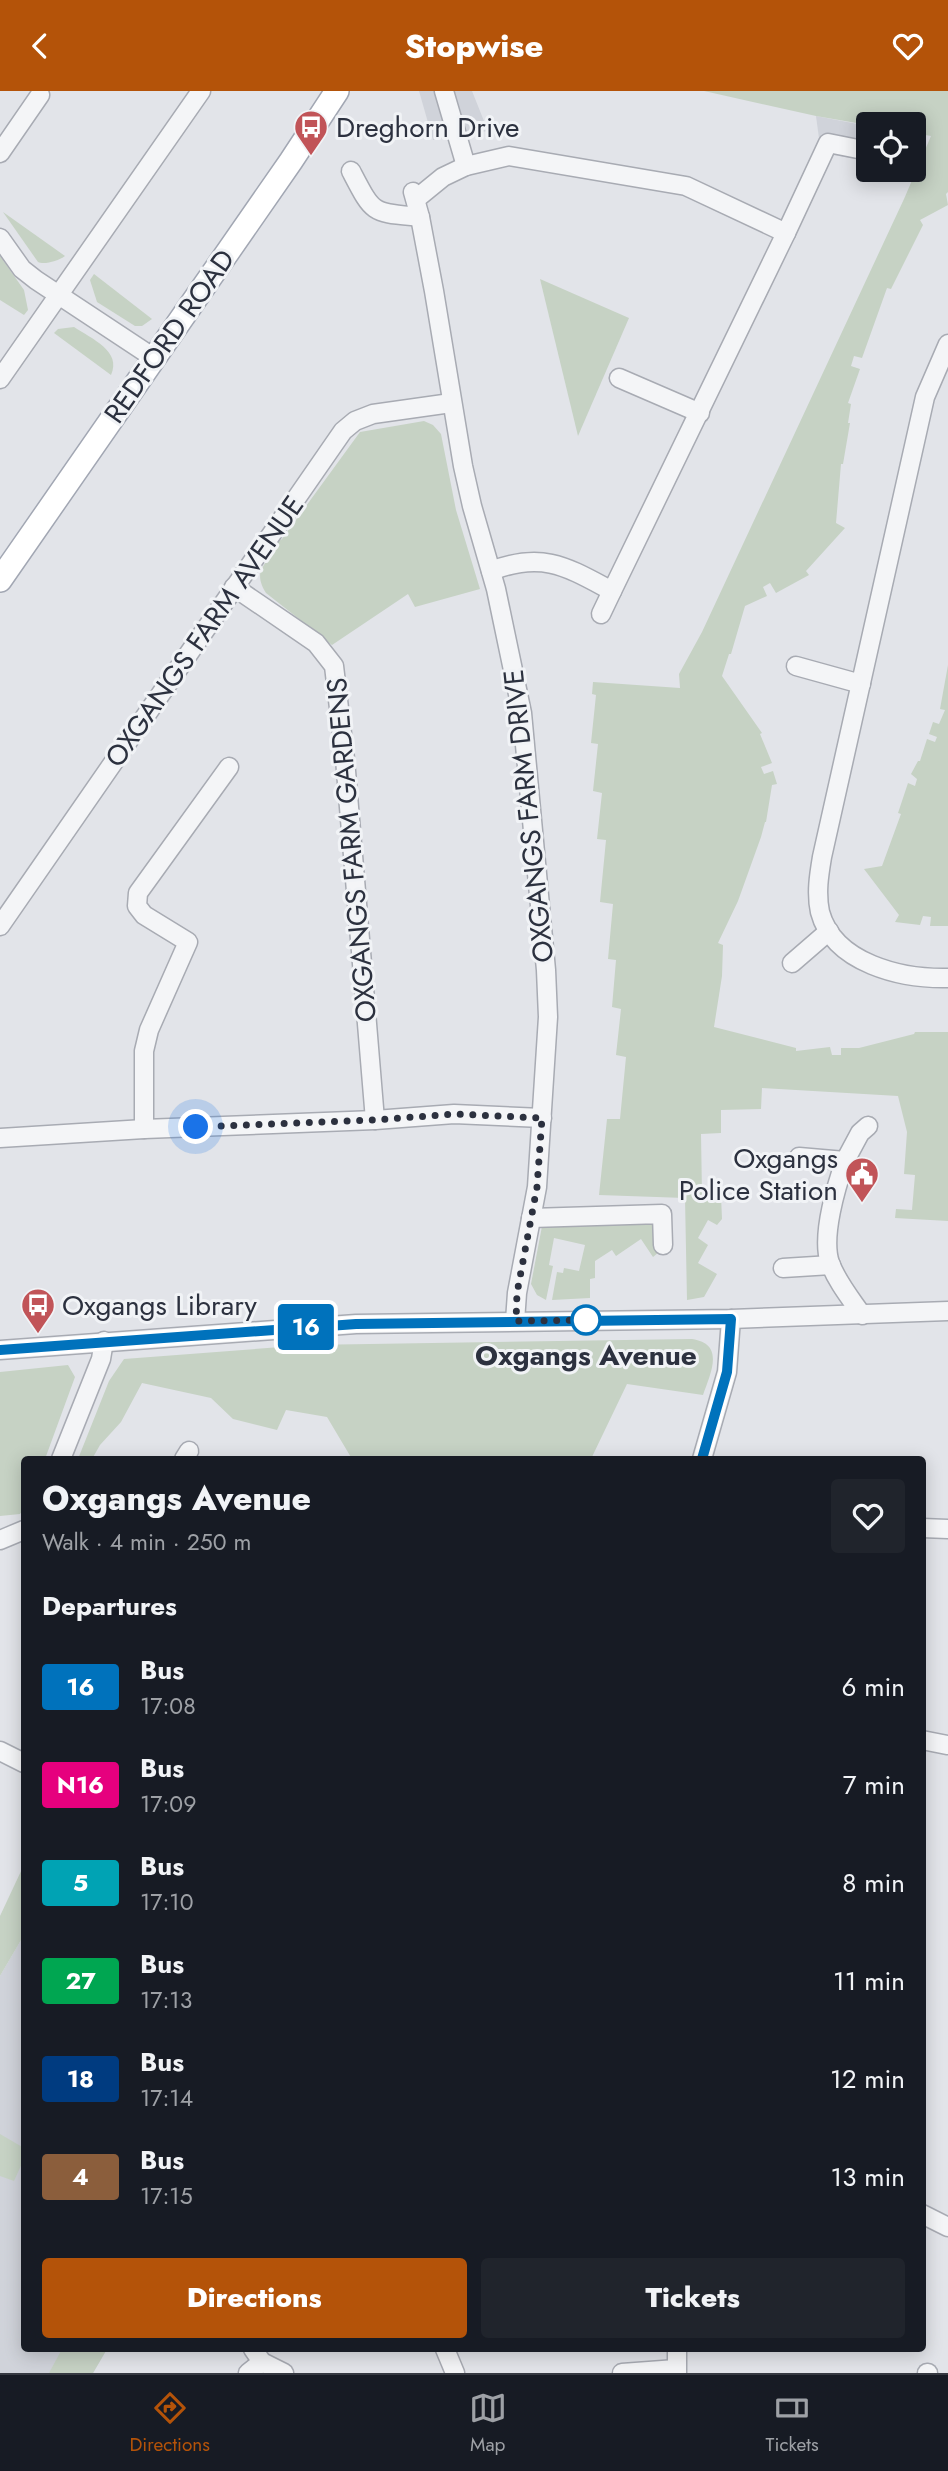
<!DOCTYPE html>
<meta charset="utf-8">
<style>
:root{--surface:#171b24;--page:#20242c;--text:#f1f3f6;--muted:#9ea1a6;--line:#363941;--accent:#b45309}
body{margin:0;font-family:Jost,sans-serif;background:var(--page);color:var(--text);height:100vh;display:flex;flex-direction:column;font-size:26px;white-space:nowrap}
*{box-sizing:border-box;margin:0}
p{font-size:23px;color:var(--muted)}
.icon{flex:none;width:38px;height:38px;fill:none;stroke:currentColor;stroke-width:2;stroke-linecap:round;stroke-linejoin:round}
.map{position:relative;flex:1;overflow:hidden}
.drawer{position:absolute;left:21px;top:1365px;width:905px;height:896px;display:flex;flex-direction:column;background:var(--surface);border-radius:7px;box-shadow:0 4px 18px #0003}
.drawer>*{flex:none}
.badge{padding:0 14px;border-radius:5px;font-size:24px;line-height:46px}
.buttons{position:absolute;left:856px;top:21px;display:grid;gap:14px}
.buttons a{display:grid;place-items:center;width:70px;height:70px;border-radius:7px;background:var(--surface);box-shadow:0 4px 18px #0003;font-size:35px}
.you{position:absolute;width:35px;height:35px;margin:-18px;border:5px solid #fff;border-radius:50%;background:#1a73e8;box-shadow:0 0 0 10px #1a73e833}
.map>.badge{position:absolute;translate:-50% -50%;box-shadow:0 0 0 4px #fff}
h2{padding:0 21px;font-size:26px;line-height:63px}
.round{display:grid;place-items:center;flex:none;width:74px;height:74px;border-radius:7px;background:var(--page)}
.overview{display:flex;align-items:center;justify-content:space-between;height:119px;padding:0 21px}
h1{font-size:33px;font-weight:800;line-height:52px}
.primary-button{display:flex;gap:14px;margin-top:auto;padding:14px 21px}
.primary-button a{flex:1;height:80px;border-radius:7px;background:var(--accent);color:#fff;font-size:28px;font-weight:800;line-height:80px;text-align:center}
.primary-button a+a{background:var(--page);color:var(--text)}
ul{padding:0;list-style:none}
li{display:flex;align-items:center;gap:21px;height:98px;padding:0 21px}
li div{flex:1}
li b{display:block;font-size:26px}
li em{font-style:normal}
li .badge{min-width:77px;font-weight:700;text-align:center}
header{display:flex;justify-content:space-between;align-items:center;height:91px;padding:0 21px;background:var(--accent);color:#fff;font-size:32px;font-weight:800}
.dock{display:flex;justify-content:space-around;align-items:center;height:98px;border-top:2px solid var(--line);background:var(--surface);font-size:19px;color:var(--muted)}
.dock a{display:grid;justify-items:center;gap:4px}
.dock .current{color:var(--accent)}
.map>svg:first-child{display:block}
</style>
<header><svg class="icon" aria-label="back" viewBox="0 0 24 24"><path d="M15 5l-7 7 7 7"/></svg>Stopwise<svg class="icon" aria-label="heart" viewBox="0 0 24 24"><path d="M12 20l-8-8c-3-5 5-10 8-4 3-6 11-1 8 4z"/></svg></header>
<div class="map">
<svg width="948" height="2282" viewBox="0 0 948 2282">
<rect width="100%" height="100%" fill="#e2e4e9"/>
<!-- built -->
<g fill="#d0d3da">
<polygon points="419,0 472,0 488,40 433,49"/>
<polygon points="816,25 868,35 868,70 821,62"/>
<polygon points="24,1844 24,2258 107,2258 93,2282 0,2282 0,1885"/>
</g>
<!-- green -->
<g fill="#c6d2c4">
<polygon points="704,0 948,0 948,101 946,103 948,114 920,129 923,134 891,198 887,197 862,267 854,265 851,275 860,278 848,312 851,313 848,332 850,332 843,373 841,373 836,432 845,437 806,480 809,484 776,502 770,492 763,496 767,505 745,515 731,563 729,563 722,585 762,642 760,643 772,672 761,676 764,683 773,680 777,693 772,694 766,731 765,731 761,746 738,810 718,852 723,854 722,885 714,936 796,957 796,960 830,956 832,964 841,964 841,957 859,957 914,943 915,941 948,941 948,1130 895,1127 896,1118 912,1119 915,1084 904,1083 907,1041 898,1005 762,997 761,1018 721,1019 721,1042 701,1043 702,1104 721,1105 722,1128 717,1134 708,1129 698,1147 708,1154 698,1172 717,1183 704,1206 687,1209 685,1107 599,1104 607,1028 620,1028 626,966 616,964 621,918 612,916 616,869 608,868 613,813 600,811 606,749 597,748 602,702 593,700 598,653 591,652 596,604 592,603 593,591 680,597 679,583 702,541 904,108 931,45 914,42 914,33 868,34 816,25"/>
<path d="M3 121 65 165C58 170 44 174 38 171Z"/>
<polygon points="0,165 24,199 28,219 24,224 0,209"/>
<polygon points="94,183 152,228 142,235 135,235 97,211 90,189"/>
<polygon points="540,188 629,227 578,345"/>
<path d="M74 236C92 248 122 260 111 284L54 242 58 238Z"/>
<path d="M424 330 433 334 441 343 456 419 480 498 415 516 408 503 332 554 266 502C250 476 271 474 276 452L282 448 360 341Z"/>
<polygon points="948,574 948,835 930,835 931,826 923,825 920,834 895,831 899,824 864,778 882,775 901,723 898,722 908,692 915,695 917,688 911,683 918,670 920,670 927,648 935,651 937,646 929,643 933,631 939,633 945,619 940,618"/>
<polygon points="660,1127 659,1161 653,1166 641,1148 616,1165 612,1159 595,1170 595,1187 590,1188 590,1207 552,1209 557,1181 563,1182 564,1177 579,1180 585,1154 554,1147 549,1174 553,1175 546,1209 537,1204 531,1193 543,1130"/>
<path d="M692 1248C726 1253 710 1283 703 1304L627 1293 591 1368H352L327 1326 286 1319 277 1339 233 1328 211 1307 142 1292 121 1331 100 1354 92 1368H78L109 1290 124 1268 307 1254Z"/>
<polygon points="68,1274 75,1286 45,1368 24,1368 24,1417 20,1423 0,1425 0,1281"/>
<polygon points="22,1778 24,1780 24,1844 0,1885 0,1825"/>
<polygon points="0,2043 24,2057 24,2068 14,2090 0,2085"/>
<polygon points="62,2258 107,2258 93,2282 49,2282"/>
</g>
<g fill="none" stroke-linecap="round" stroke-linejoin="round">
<!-- minor casing -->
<g stroke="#a8abb3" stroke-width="21">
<g id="minor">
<polyline points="444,0 466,75"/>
<polyline points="0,62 40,4"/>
<path d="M351 80C374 124 371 121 420 126"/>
<polyline points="413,101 420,126 434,200 463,375 472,415 496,498 522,622 546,879 548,926 537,1096 517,1202 515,1230"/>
<path d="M416 108 443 86 466 75 509 65 686 95 786 142 612 500C567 476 543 460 491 480"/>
<polyline points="786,142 828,52 868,60"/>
<polyline points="0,147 22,178 36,189 154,267"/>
<path d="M948 253 925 306 822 766C819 784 816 802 820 821 834 873 902 888 948 887"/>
<polyline points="619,287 700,322"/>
<polyline points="0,288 201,0"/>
<polyline points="234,496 316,552 334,575 345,668 375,1029"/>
<polyline points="601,523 612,500"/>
<polyline points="796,575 861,593"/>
<polyline points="0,835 343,340 355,330 373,323 451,312"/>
<polyline points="792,872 829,840"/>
<polyline points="144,1038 144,960 149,939 188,851 144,824 137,815 138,802 229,676"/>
<polyline points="0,1047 144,1038 375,1029 454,1023 542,1027"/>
<polyline points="799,1066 845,1070 860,1042 868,1035"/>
<path d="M845 1070C836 1096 821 1146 830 1172 837 1191 851 1208 862 1224"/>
<polyline points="531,1127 662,1123 663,1154"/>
<polyline points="783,1177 831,1174"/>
<polyline points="0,1259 356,1233 731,1228 948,1220"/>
<polyline points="61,1368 101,1268 104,1250"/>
<polyline points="184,1368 189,1360"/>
<polyline points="702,1368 727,1281 731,1228"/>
<polyline points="922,1437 948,1438"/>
<polyline points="0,1449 24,1439"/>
<polyline points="922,1649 947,1654"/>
<polyline points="0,1660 24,1672"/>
<polyline points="922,2123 948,2136"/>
<polyline points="253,2258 262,2271 284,2282"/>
<polyline points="445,2258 455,2282"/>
<polyline points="677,2258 677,2282"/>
<polyline points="248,2282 262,2271"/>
<polyline points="622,2282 676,2278"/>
<polyline points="927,2282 928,2282"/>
</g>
</g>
<!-- major casing -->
<g stroke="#a2a7b3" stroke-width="26">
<polyline id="major" points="0,489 291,70 337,0"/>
</g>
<!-- minor -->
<use href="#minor" stroke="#f4f5f7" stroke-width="18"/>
<!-- major -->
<use href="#major" stroke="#fff" stroke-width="23"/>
</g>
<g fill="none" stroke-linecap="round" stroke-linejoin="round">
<!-- line casing -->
<g stroke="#fff" stroke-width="16">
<polyline id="line" points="0,1259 356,1233 731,1228 727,1281 702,1368"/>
</g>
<!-- line -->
<use href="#line" stroke="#0072bc" stroke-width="10"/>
<!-- walk -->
<polyline stroke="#2c313f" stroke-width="7" stroke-dasharray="0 12.6" points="196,1036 375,1029 454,1023 542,1027 537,1096 517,1202 516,1230 596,1229 586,1229"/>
</g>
<!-- icons -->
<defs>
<g id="bus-pin" transform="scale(1.75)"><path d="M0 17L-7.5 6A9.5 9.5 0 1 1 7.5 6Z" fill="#c15458" stroke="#f1f3f6"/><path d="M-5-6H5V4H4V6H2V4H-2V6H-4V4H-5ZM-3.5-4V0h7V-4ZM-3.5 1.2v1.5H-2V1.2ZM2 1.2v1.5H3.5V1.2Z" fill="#fff"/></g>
<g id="civic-pin" transform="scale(1.75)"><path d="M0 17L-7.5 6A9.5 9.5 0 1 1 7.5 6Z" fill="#c15458" stroke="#f1f3f6"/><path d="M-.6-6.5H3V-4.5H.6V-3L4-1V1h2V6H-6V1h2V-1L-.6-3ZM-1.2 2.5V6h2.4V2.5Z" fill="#fff"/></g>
</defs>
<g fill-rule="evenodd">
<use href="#bus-pin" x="311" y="36"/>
<use href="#civic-pin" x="862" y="1083"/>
<use href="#bus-pin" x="38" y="1214"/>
</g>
<!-- markers -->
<circle fill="#fff" stroke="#0072bc" stroke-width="3.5" cx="586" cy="1229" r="14"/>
<g text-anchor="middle" stroke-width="6" stroke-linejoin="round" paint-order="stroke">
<!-- poi labels -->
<g font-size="28" fill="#2c313f" stroke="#f1f3f6" text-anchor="start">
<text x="336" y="46">Dreghorn Drive</text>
<text x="838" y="1077" text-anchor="end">Oxgangs<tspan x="838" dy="32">Police Station</tspan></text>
<text x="62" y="1224">Oxgangs Library</text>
</g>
<!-- street labels -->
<g font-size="28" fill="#2c313f" stroke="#f1f3f6">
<text transform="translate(169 245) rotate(-55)" y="10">REDFORD ROAD</text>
<text transform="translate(204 540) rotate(-55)" y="10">OXGANGS FARM AVENUE</text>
<text transform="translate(528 725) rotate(-96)" y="10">OXGANGS FARM DRIVE</text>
<text transform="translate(351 759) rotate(-95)" y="10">OXGANGS FARM GARDENS</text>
</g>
<!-- stop labels -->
<g font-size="28" font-weight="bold" fill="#2c313f" stroke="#f1f3f6">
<text x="586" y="1274">Oxgangs Avenue</text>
</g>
</g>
</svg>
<div class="buttons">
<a><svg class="icon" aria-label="locate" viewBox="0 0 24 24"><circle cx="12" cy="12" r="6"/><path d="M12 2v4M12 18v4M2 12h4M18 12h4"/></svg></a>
</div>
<div class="you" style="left:196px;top:1036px"></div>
<b class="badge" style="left:306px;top:1236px;background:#0072bc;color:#fff">16</b>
<section class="drawer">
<div class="overview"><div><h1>Oxgangs Avenue</h1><p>Walk · 4 min · 250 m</p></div><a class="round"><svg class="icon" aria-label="heart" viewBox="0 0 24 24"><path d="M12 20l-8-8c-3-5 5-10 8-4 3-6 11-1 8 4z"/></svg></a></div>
<h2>Departures</h2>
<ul>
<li><span class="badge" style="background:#0072bc;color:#fff">16</span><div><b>Bus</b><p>17:08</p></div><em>6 min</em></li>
<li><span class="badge" style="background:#e6007e;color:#fff">N16</span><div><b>Bus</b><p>17:09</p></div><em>7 min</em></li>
<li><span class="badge" style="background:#00a3b4;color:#fff">5</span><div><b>Bus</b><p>17:10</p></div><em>8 min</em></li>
<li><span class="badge" style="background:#00a651;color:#fff">27</span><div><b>Bus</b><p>17:13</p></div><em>11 min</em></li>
<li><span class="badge" style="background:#003b80;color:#fff">18</span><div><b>Bus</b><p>17:14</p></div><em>12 min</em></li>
<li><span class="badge" style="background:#8b5e3c;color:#fff">4</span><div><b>Bus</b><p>17:15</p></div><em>13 min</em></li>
</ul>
<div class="primary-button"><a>Directions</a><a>Tickets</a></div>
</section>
</div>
<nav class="dock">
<a class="current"><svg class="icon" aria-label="directions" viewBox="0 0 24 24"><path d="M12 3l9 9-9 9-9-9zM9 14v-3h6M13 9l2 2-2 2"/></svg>Directions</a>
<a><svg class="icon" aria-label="map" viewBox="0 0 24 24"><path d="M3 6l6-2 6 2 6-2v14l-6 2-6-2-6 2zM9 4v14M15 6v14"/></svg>Map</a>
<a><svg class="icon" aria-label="tickets" viewBox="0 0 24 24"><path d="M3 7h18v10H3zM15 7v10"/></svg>Tickets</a>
</nav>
